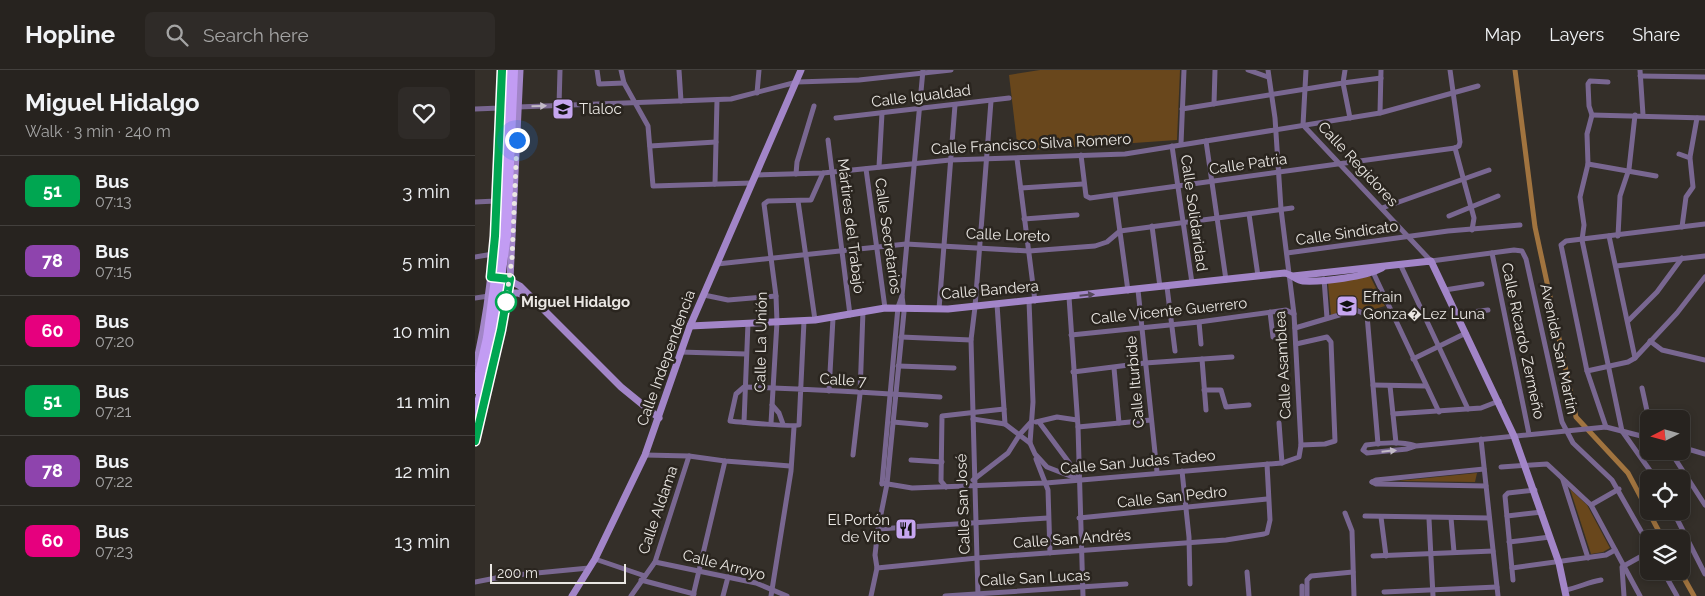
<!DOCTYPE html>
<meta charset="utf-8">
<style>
:root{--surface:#27231f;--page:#2f2b28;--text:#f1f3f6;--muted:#a4a4a4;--line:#43403d}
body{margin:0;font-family:Raleway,sans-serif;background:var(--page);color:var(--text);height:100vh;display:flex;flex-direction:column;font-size:19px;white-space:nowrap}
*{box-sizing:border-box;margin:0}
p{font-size:16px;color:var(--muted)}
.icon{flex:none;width:28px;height:28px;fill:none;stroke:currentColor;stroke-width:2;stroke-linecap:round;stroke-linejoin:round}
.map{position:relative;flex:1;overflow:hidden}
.panel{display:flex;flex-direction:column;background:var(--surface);width:475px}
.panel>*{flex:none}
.badge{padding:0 10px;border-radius:8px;font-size:18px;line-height:32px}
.needle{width:32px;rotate:264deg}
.controls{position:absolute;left:1165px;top:340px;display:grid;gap:10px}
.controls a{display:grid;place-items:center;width:50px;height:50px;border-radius:8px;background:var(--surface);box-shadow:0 2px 8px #0003,0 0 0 1px var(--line);font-size:25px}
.scale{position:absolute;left:15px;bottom:12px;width:136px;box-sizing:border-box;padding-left:5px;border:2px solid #eae7e3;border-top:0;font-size:14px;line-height:18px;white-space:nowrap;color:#eae7e3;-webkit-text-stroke:4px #2a251f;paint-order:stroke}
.you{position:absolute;width:25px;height:25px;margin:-12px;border:4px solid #fff;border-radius:50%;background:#1a73e8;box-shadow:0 0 0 8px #1a73e833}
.map>.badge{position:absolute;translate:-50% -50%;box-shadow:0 0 0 2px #fff}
.round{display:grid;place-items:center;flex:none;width:52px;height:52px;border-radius:8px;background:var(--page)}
.summary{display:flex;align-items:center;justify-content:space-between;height:85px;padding:0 25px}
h1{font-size:24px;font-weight:700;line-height:38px}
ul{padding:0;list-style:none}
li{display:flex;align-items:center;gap:15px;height:70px;padding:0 25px;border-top:1px solid var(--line)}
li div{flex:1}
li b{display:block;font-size:19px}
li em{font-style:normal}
li .badge{min-width:55px;font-weight:700;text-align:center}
header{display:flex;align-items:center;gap:30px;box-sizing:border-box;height:70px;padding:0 25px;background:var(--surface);border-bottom:1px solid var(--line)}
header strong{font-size:24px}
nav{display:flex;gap:28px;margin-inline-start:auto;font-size:18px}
.search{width:350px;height:45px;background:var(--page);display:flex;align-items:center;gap:12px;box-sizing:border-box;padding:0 18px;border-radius:8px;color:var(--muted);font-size:19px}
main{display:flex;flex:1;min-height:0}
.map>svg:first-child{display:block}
</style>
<header>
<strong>Hopline</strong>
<div class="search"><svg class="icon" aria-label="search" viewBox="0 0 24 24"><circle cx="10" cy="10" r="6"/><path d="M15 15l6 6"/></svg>Search here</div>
<nav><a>Map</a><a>Layers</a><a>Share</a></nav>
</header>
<main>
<section class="panel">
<div class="summary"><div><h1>Miguel Hidalgo</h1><p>Walk · 3 min · 240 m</p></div><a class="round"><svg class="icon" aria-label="heart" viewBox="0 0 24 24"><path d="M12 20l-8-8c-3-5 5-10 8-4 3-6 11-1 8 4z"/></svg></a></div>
<ul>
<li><span class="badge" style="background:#00a651;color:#fff">51</span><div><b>Bus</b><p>07:13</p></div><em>3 min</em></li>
<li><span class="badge" style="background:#8e44ad;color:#fff">78</span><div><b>Bus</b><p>07:15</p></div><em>5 min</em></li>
<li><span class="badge" style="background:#e6007e;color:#fff">60</span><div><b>Bus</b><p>07:20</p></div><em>10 min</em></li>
<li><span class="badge" style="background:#00a651;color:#fff">51</span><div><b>Bus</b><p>07:21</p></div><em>11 min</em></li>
<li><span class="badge" style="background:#8e44ad;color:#fff">78</span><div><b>Bus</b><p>07:22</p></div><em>12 min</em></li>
<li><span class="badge" style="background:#e6007e;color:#fff">60</span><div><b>Bus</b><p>07:23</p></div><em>13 min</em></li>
</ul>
</section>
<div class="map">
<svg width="1230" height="526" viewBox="0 0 1230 526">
<rect width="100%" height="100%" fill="#342f29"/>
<!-- green -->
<g fill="#69471c">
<polygon points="565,0 705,0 702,70 543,81 534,5"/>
<polygon points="895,206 910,236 893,241 881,237 856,245 853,213"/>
<polygon points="1002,403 1000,412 922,411"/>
<polygon points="1095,419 1112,435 1135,478 1128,482 1116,484"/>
</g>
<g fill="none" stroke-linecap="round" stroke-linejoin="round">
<!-- canal -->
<g stroke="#a1743f" stroke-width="5">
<polyline points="1040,0 1060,157 1101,347 1153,403 1188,469"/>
<polyline points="1205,501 1219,526"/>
</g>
<!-- street -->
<g stroke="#796791" stroke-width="5">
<polyline points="122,0 124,14 149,13"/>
<polyline points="146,0 149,13 173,56 178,116 277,113"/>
<polyline points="204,0 206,31"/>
<polyline points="773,0 793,7"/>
<polyline points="831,0 828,55 956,191 1039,180 1047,181 1051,189 1087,352 1098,373 1137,410 1174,475"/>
<polyline points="975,0 985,72 984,76 980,78"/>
<polyline points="1165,0 1168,45"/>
<polyline points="1165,6 1230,7"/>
<polyline points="1133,12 1115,11 1113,14 1114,36 1117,45 1112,64 1113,94 1105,127 1109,155 1107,170 1147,361 1181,409"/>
<polyline points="282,23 284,0"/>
<polyline points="739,34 740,0"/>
<polyline points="84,36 85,0"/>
<polyline points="43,37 256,29 322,12 384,10 476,0"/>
<polyline points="0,39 25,38"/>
<polyline points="707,39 868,13 870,0"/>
<polyline points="905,43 906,0"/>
<polyline points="1117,45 1230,48"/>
<polyline points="361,48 534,28"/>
<polyline points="875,48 868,13 906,8"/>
<polyline points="353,70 375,245"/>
<polyline points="731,71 751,210"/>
<polyline points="706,74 709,0"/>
<polyline points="175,76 241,72"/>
<polyline points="697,76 717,213"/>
<polyline points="980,78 999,148 997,160"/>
<polyline points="1204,84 1215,88 1218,117 1211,127 1207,157"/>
<polyline points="606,85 611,126 615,128 980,78"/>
<polyline points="1215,87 1222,48"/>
<polyline points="542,89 560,231"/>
<polyline points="1113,94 1181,106"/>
<polyline points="404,97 407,43"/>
<polyline points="391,99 410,238"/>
<polyline points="321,104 322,92 339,36"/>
<polyline points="280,105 348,103 475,90 650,84 905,43 1003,16"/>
<polyline points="240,114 242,30"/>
<polyline points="546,118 608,114"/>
<polyline points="640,125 653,221"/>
<polyline points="323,131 340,250"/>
<polyline points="0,132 21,131"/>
<polyline points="907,138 1014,100"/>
<polyline points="774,144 783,206"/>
<polyline points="974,146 1023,126"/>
<polyline points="549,149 602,145"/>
<polyline points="677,156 685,217"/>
<polyline points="1134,166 1160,288"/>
<polyline points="1143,166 1145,126 1154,99 1160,45"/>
<polyline points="812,183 973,161 1045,155"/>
<polyline points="1017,183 1054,364"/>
<polyline points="0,187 18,184"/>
<polyline points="242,194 431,174 554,181 620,176 632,172 645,161 817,138"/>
<polyline points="926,196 993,339"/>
<polyline points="1141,196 1230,186"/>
<polyline points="897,200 964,342"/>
<polyline points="849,209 852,248"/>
<polyline points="692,217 700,281"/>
<polyline points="663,220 682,402"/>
<polyline points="970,220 1007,214"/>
<polyline points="229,225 253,230 301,226"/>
<polyline points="594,227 603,357 608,526"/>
<polyline points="0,228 14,226"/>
<polyline points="554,231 558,332 555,373"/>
<polyline points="522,234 530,354 555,373 560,384 572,397 603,409"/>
<polyline points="464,239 480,35"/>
<polyline points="795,242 798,267"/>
<polyline points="982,244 1013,240"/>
<path d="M329 251 324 355C321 357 263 352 255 351L261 324 269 317C335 319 400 323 465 327"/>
<polyline points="1153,251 1182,222 1207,188"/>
<polyline points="724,252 726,274"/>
<polyline points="820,258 881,240 892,245 903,374"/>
<polyline points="596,265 724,252 811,240 819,244"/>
<polyline points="426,267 496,270"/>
<polyline points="1175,271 1187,280 1230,290"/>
<polyline points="821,274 852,267 856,272 860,371 850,374 826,375"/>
<polyline points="205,282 271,284"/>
<polyline points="727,289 731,340"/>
<polyline points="938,289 991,263"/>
<polyline points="423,296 479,298"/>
<polyline points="639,298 644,353"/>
<polyline points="1112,301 1153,292 1160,288 1202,243 1230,207"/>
<polyline points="598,302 670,293 757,287"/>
<polyline points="898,315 951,316"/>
<polyline points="915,316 921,373"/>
<polyline points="1167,318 1174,350"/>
<polyline points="729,320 746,320 751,337 774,335"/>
<polyline points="354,321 358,248"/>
<polyline points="297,335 304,343 308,354"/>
<polyline points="1200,343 1201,349"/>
<polyline points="918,344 1006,338 1024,331"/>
<polyline points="498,349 530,354"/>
<polyline points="269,352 273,253"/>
<polyline points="418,352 451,355"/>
<polyline points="561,352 582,347 602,350"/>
<polyline points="564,352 604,406"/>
<polyline points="296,353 302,252 301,226 289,134 293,131 336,130 348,103"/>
<polyline points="804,353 807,393"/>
<polyline points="603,357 676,350"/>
<polyline points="1131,357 1112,301 1086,175 1091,171 1230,154"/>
<polyline points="1006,369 1023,526"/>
<path d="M941 376C925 371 907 373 891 375L888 380 892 383 932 379 941 376 1131 357 1174 368"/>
<polyline points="1206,377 1230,384"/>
<polyline points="1195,381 1230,435"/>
<polyline points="170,385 214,386 250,391 315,396"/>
<polyline points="378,385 385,324 388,241"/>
<polyline points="561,389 573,420 575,483"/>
<polyline points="436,390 467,392"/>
<polyline points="1026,397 1072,394 1116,435 1165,526"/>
<polyline points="707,401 714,467 715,514"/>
<polyline points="498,410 533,383 545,364 557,351"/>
<polyline points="1088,410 1113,488"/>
<polyline points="897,412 901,414 1011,416"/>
<polyline points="897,412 901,410 1009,399"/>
<polyline points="407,413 437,418 571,413 807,393 824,387 826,375 819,244 806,139 800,48 793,0"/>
<polyline points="407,414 423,237 427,226"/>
<polyline points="471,417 466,411 467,346 529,339"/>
<polyline points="1116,435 1144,419"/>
<polyline points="1198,441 1230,504"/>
<polyline points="870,443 877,461 879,526"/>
<polyline points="890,446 1014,448"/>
<polyline points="1032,446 1067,442"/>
<polyline points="906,447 911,486"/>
<polyline points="604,448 792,429"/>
<polyline points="976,448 979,482"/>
<polyline points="954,449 958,526"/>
<polyline points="403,459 573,448"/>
<polyline points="1034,472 1075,467"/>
<polyline points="898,486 1018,481"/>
<polyline points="120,489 170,506"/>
<polyline points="180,492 281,513 312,526"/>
<polyline points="402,498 502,488 751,470 789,464 792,463 795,450 792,394"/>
<polyline points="1037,498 1131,485 1140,480"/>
<polyline points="1188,501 1202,526"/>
<polyline points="772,502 774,526"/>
<polyline points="166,510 219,524"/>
<polyline points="1038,510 1030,426 1033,423 1060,420"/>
<polyline points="0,512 31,506 114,498"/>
<polyline points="827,516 827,526"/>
<path d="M1090 520C1103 518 1113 512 1126 510"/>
<polyline points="909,522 1022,517"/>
<polyline points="156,526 180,492 214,386"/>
<polyline points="218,526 250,391"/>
<polyline points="248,526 253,507"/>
<polyline points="296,526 316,401 319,357"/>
<polyline points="396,526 402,498 400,485 403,459 412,414 429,242 427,226 448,0"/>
<polyline points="470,526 651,514"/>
<polyline points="503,526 496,270 500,237 516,31"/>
<polyline points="832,526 832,510 836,506 878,502"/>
<polyline points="1149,526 1147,497 1174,482"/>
</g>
<!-- secondary -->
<g stroke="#a285c8" stroke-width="7">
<polyline points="818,206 956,191 1039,366 1084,493 1091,526"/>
<polyline points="32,209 45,216 146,317 184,348"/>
<polyline points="30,223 43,223 53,227"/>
<path d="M215 256 340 250 410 238 473 239 810 203C817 205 822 210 828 211 848 212 890 207 907 198"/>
<path d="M0 298C24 200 22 100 27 0"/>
<polyline points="0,371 26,259 35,209 45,0"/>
<polyline points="97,526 120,489 170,385 215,256 326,0"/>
</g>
<!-- primary -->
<g stroke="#c29cf3" stroke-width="8">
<polyline points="26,164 32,0"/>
<polyline points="32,164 39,0"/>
<polyline points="0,320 12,268"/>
<polyline points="0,346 18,269"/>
</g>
<!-- primary-bridge -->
<g stroke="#c29cf3" stroke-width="8">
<polyline points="12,268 26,164"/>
<polyline points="18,269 32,164"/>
</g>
</g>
<!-- one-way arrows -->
<defs><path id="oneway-solid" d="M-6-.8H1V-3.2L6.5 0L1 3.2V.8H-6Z" transform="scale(1.25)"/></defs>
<g fill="#c2bac6">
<use href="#oneway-solid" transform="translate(64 36) rotate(-1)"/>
<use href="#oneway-solid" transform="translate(914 381) rotate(-6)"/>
</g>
<use fill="#54475a" href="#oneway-solid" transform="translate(612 225) rotate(-6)"/>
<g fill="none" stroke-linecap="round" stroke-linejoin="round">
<!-- line casing -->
<g stroke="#fff" stroke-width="11">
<polyline id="line" points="0,371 26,260 35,209 16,207 20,166 27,0"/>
</g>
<!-- line -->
<use href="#line" stroke="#00a651" stroke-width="8"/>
<!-- walk -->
<polyline stroke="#eae7e3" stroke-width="5" stroke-dasharray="0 9" points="31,232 37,188 42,70"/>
</g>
<!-- icons -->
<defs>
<g id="school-square" transform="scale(1.125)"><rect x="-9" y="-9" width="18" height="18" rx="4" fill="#c6a6f0" stroke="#2a251f"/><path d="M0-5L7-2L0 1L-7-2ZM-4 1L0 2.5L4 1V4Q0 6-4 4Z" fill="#111"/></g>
<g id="restaurant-square" transform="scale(1.125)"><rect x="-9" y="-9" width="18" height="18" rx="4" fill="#c6a6f0" stroke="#2a251f"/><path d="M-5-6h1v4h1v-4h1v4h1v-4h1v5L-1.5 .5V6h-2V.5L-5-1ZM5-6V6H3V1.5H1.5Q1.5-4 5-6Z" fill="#111"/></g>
</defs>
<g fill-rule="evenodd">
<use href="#school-square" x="88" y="39"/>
<use href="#school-square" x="872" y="236"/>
<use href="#restaurant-square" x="431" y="459"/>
</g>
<!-- markers -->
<circle fill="#fff" stroke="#00a651" stroke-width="2.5" cx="31" cy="232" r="10"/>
<g text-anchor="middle" stroke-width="5" stroke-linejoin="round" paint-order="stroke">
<!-- street labels -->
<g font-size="15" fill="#eae7e3" stroke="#2a251f">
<text transform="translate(446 26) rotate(-7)" y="5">Calle Igualdad</text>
<text transform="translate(556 74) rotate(-3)" y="5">Calle Francisco Silva Romero</text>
<text transform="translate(773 94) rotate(-8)" y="5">Calle Patria</text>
<text transform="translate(883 94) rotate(47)" y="5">Calle Regidores</text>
<text transform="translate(719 143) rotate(82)" y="5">Calle Solidaridad</text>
<text transform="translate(376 156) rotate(83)" y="5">Mártires del Trabajo</text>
<text transform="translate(872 163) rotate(-8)" y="5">Calle Sindicato</text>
<text transform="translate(533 165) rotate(2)" y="5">Calle Loreto</text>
<text transform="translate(413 166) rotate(82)" y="5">Calle Secretarios</text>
<text transform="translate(515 220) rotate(-5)" y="5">Calle Bandera</text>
<text transform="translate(694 241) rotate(-6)" y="5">Calle Vicente Guerrero</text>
<text transform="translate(1048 271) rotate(78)" y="5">Calle Ricardo Zermeño</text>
<text transform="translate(286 272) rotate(-89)" y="5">Calle La Unión</text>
<text transform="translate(1084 279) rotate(78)" y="5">Avenida San Martín</text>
<text transform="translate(191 288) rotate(-70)" y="5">Calle Independencia</text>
<text transform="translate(808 295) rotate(-93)" y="5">Calle Asamblea</text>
<text transform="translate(368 310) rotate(3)" y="5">Calle 7</text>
<text transform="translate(660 312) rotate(-95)" y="5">Calle Iturbide</text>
<text transform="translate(663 392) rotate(-5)" y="5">Calle San Judas Tadeo</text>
<text transform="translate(697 427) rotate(-6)" y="5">Calle San Pedro</text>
<text transform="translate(488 434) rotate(-92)" y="5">Calle San José</text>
<text transform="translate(183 440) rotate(-71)" y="5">Calle Aldama</text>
<text transform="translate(597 469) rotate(-4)" y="5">Calle San Andrés</text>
<text transform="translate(249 495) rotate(14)" y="5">Calle Arroyo</text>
<text transform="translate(560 508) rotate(-3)" y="5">Calle San Lucas</text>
</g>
<!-- poi labels -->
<g font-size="15" fill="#eae7e3" stroke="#2a251f" text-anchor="start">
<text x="104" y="44">Tlaloc</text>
<text x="888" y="232">Efrain<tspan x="888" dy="17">Gonza�Lez Luna</tspan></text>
<text x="415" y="455" text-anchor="end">El Portón<tspan x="415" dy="17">de Vito</tspan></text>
</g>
<!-- stop labels -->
<g font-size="15" font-weight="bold" fill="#eae7e3" stroke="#2a251f" text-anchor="start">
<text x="46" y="237">Miguel Hidalgo</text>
</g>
</g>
</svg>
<div class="controls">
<a><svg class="needle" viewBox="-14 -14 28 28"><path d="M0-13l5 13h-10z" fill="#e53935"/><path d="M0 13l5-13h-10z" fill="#a4a4a4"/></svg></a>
<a><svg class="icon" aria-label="locate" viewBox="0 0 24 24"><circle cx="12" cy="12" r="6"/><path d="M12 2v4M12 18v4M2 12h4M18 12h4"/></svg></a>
<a><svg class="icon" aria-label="layers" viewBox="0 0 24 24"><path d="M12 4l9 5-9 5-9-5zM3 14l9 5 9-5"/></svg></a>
</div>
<div class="scale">200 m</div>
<div class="you" style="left:42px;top:70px"></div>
</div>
</main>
